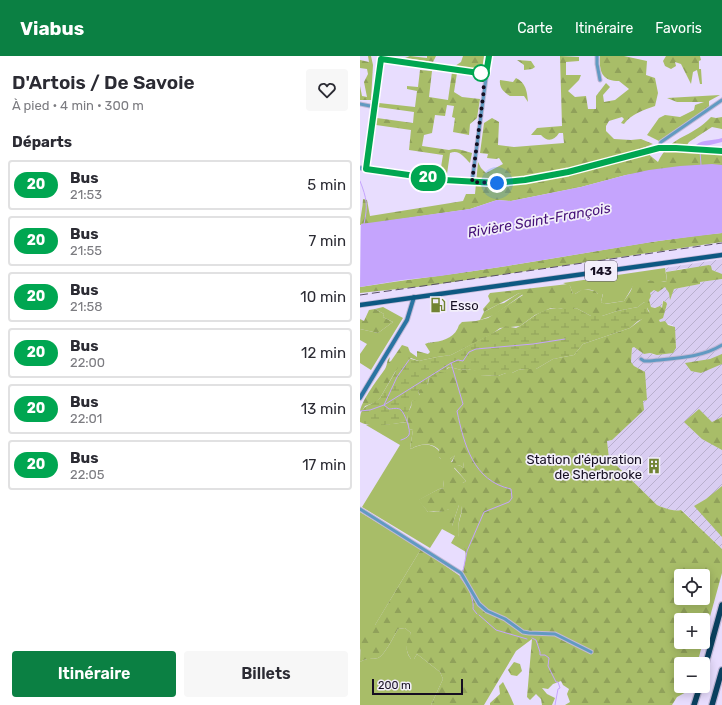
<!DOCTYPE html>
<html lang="fr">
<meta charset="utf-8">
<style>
:root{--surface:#fff;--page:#f7f7f7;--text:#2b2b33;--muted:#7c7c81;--line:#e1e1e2;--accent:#0b8043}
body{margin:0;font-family:Rubik,sans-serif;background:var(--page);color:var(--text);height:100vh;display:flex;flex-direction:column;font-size:15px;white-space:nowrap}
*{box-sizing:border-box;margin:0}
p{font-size:13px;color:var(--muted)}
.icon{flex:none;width:22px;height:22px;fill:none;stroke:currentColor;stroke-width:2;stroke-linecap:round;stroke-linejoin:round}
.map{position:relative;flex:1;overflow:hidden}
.panel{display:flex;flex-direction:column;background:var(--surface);width:360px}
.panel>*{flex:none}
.badge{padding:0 8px;border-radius:13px;font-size:14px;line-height:26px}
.tools{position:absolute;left:314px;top:513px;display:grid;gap:8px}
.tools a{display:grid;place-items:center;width:36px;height:36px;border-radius:4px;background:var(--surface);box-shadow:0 2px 10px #0003;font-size:20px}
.scale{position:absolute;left:12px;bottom:10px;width:91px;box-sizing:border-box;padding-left:4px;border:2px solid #150e21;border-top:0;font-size:11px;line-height:14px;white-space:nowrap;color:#150e21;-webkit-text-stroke:3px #f2eefa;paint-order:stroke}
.you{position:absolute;width:20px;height:20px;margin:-10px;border:3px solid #fff;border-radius:50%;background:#1a73e8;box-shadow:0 0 0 6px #1a73e833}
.map>.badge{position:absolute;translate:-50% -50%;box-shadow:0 0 0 2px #fff}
h2{padding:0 12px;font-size:15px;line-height:36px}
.round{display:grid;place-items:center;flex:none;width:42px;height:42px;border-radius:4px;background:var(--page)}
.summary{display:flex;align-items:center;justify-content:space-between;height:68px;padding:0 12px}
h1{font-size:19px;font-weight:600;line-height:30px}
.button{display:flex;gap:8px;margin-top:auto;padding:8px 12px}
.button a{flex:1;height:46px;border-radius:4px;background:var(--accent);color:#fff;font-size:16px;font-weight:600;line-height:46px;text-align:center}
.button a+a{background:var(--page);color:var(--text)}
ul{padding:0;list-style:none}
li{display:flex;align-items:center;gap:12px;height:50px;margin:0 8px 6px;padding:0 4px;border:2px solid var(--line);border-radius:4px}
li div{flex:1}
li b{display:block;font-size:15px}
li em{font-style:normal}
li .badge{min-width:44px;font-weight:700;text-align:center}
header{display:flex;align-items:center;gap:24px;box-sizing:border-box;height:56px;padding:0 20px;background:var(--accent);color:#fff}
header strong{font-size:19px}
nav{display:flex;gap:22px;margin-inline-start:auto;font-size:14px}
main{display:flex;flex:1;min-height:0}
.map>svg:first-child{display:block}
</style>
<header>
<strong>Viabus</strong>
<nav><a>Carte</a><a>Itinéraire</a><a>Favoris</a></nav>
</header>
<main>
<section class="panel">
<div class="summary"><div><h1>D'Artois / De Savoie</h1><p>À pied · 4 min · 300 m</p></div><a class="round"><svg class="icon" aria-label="heart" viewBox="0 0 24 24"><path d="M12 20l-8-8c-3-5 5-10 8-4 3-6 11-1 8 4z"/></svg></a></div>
<h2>Départs</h2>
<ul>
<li><span class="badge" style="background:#00a651;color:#fff">20</span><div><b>Bus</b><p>21:53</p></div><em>5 min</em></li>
<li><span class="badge" style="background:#00a651;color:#fff">20</span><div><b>Bus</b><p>21:55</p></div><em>7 min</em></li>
<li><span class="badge" style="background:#00a651;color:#fff">20</span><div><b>Bus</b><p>21:58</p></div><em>10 min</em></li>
<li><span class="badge" style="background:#00a651;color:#fff">20</span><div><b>Bus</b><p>22:00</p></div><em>12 min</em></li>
<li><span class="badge" style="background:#00a651;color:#fff">20</span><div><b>Bus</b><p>22:01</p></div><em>13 min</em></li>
<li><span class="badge" style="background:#00a651;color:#fff">20</span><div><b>Bus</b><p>22:05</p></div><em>17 min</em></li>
</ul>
<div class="button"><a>Itinéraire</a><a>Billets</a></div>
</section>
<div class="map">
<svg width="362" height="649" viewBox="0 0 362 649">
<defs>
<pattern id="industrial-furrows" width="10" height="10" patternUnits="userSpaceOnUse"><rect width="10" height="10" fill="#d9cdf1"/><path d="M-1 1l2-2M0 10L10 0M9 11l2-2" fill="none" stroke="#b9afce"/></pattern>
<pattern id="forest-firs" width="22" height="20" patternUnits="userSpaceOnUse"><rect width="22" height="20" fill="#a8bd68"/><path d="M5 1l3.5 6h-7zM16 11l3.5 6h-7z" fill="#90a15a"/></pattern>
<pattern id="wetland-marsh" width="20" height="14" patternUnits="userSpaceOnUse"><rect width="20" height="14" fill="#a8bd68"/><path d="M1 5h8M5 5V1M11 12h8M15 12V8" fill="none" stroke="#90a15a"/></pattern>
</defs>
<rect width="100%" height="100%" fill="#e8ddfe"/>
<!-- industrial -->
<g fill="url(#industrial-furrows)">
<polygon points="362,203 362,218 359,218 356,215 324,212 306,216 305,212"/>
<polygon points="362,223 362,493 322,454 319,455 306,453 297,449 249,402 247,385 252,384 274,310 271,306 272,295 271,293 272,292 274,291 284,298 290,297 294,299 316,288 313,269 300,266 299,264 307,249 306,246 302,245 302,252 291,251 289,244 290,237 294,234 301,233 305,230 309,237 310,242 314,233 340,228 340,226"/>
</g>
<!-- green -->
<g fill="#a8bd68">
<path d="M305 212 307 225 295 227 288 224 273 230 264 245 244 248 241 246 243 238H238C232 231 221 233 215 238H213L210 230 203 227Z"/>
<polygon points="159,237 163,238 134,259 120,264 124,256 139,248 144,247"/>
<polygon points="23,251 43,262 11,314 0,307 0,298 7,288 0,284 0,273 18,277 33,266 23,261 24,258 15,253"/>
<path d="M48 366 49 373 53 374 50 392 51 393C59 388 72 386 79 395V401L81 403H90L96 398 91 406H103L104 412 99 409 94 412 106 425 103 427 83 424 84 432 79 433 59 444 68 456H79L89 453 92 470 99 449H101C103 456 100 459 99 465 98 471 100 476 98 482L104 489 106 496 91 487 95 480 82 473 70 492 2 451 40 389 6 369H22Z"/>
<polygon points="0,456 61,493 0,594"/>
<path d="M45 572 51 577C47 587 44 594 51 603H54L57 598 80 616 83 623 71 649H0V606C8 601 11 604 18 602 25 599 34 580 38 573Z"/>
</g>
<!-- forest -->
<g fill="url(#forest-firs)" fill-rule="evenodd">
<polygon points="8,0 11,0 13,9 11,44 0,44 0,30 2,40 7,41 4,26 8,18 7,13 0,12 0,4 9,6"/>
<polygon points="50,0 67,2 67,0 76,0 73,6 45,2"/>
<polygon points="103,0 124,0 122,14 95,10 101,6"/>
<path d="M200 0 219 1V5L206 6V19H221L219 24 208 35 215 41 226 40 228 53H236V40L246 27 250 31 243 39 244 46 255 44 269 33 259 25C242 25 239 16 240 0H264L287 5 286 19 295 22 298 37 295 50C284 54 271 58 264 68L261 67 264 63 262 61 249 65 246 70V75L254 83 271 84 281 83 293 88 275 95 276 100 287 97 298 106C309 83 323 83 341 70 345 67 348 64 351 61L356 62 362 61V73L352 71 329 86 327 89 326 94 362 98V109H341L266 119 221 131 151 145 137 144 110 153 0 169C0 160 3 152 3 143L7 144 10 160 103 145 106 138H115L118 106 121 112 126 117 143 108 139 102 136 103 127 102 128 98 120 97 124 67 132 62 139 66 138 89 154 91 204 87 203 77H199C194 85 187 86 181 79H171L177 72 202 70Z"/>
<polygon points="306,0 340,0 341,4 339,5 339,13 341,13 342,28 340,28 337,14 333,16 331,28 321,8 315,6 316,10 311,13 305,10 303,5"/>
<polygon points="157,4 171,5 175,11 172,13 164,14 164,9"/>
<path d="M60 14 72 15 69 41 88 44 92 16 97 17 94 36 102 41 120 43 117 62 110 68 109 79 93 76 95 62 92 61 94 50 87 49 85 60 75 59 72 77 64 79 62 90 89 94C97 91 104 95 112 97L110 107C104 101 99 93 90 97L87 118 80 117 83 99 49 94 51 74 16 69 17 62 53 67 54 56 18 51 19 47 55 51 57 35 47 33V30L58 31Z"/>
<path d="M156 22C166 27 167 35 168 46L164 40H150C144 36 139 32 140 24L153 26Z"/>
<polygon points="360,39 349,45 349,51 299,85 287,79 299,62 305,59 320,61 334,54 335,49 344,46 317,46 307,42"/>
<path d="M362 177V186L66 230 0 237V231C49 223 98 218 147 210 218 199 290 184 362 177Z"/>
<path d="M349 209 351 210 352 214 362 218V223L340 226V228L314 233 310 244 309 237 305 231 298 236 294 234 290 237 291 240 289 244 291 251 295 252 300 250 302 252 303 245 306 246 307 248 303 262 299 264 300 266 305 265 308 269 315 271 316 292 313 297 297 299 290 297 284 298 274 291 272 292 271 306 274 310 285 316 287 344 283 345 284 354 252 384 247 385 249 402 297 449C304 452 314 456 321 454L362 493V517L337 608H321V630H331L330 634 317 641 312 649H205L210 646 207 638 209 633 203 629 201 625 193 628 188 633 182 632 187 638 195 642 192 649H182L181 643 176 638 170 644 167 641 172 583 156 595 124 649H71L83 623 80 616 57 598 54 603H51C45 595 45 586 51 577L45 572 38 573C34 580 25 599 18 602 11 604 8 601 0 606L1 574 7 568 15 569 61 493 100 520C104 513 108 499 104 491 103 488 100 486 97 484 100 476 98 474 99 466 100 460 103 457 101 450L99 449 92 470H90L85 460 89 455V453C81 458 77 454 68 456L58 444 79 433 84 432 83 424 89 413 103 427 106 425 94 411 99 409 104 412 103 406 91 409 95 399 90 403H81L79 401V394C72 386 59 388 51 393L50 392 53 374 49 373 47 358 51 351 52 345 60 339 58 336 59 333 68 328 69 321 80 315 82 316 90 311 101 314 107 313 120 315V319L138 320 146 317H152L158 314 165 313H176L193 303 214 299 223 288 270 272 290 257 284 246 278 251 257 255 242 260H231L216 252 209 255 200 252H191L175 259 160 270 140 272 132 278 91 299 77 301 63 304 59 305 51 302 35 316 20 342 16 346 5 350 2 355H0C3 342 18 323 25 313 28 308 26 305 30 301L29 306 31 305 42 289 48 291 50 296 57 301V295L68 298 70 296 65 288C69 286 70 287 74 286 85 285 96 280 99 269L102 266 116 265 128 262 163 239 159 237C148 244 136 249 124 256L123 253 130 245 128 240 130 237 208 228 210 230 213 238H215L223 233 235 235 238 238 243 237 241 246 245 248 264 245C267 240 274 233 272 227 283 219 295 229 307 225L306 216ZM321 520H343V542H321ZM321 564H343V586H321Z"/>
<polygon points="15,253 24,258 23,261 33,266 18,277 0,273 0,263 4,265 9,254"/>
<polygon points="362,298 362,308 341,317 331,315 325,307 350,303"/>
<polygon points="339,353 352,366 362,361 362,394 342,383 324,366"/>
<polygon points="362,430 362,481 334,450 346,443"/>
<polygon points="154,606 160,608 162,615 157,620 151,619 148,614"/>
<path d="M143 626C147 634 151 641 154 649H130V647L140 638 139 630Z"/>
</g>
<!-- wetland -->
<path fill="url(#wetland-marsh)" d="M284 246 287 249C287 255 289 257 294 258L278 265 270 272 223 288 214 299 193 303 176 313H165L158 314 152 317H146L138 320 120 319V316L107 313 101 314 90 311 87 312 85 317 80 316 77 317V322L69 321 67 331 59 334 58 336 61 341 60 343 52 345C51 353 46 357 48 366 35 367 11 373 0 366 0 347 9 352 20 342L43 303 47 302 59 305 63 304 77 301 91 299 146 270 156 272 160 270C172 262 182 252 197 252 205 252 207 255 216 252L231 260H242L257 255 278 251Z"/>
<!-- water -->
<g fill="#c5a4fd">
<path d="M362 82V86L342 91 336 90V89C343 83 353 85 362 82Z"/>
<polygon points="352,108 362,109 362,177 298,185 147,210 80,220 43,224 0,231 1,168 110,153 137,144 151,145 221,131 266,119 289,114 320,110"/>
</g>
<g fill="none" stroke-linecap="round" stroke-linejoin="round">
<!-- stream -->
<g stroke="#c5a4fd" stroke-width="1">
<polyline points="340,95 341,109"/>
<path d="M0 125C7 143 8 149 4 168"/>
<polyline points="91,307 98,304 103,305 109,296 116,293 173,288 205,283"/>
<path d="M0 355 10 354 24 349 91 307 103 348 97 355C104 388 113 425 151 433L152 442 149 446 124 456 107 495 103 515"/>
<path d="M41 384C44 383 47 382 49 379 51 374 45 358 41 354 38 351 32 353 29 353L24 349 37 321 49 304"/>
<polyline points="100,521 106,529"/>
<path d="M109 533C111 540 114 546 113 553L117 558"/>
<polyline points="119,559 136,574 167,583"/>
<polyline points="172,582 176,584 180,596 180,599 185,599 189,602 188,610 196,626 198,626 200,632 198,633 195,649"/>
</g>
<!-- minor casing -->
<g stroke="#c2b8d6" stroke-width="5">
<g id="minor">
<polyline points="237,0 237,8 240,24"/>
<polyline points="21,3 126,18"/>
<polyline points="0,48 15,51"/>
<polyline points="299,92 301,86 362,44"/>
<polyline points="6,113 21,0"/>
<polyline points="112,126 129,0"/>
<path d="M281 303 284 305H290C314 302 341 302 362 289"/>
<polyline points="0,453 101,517 119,548 127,555 145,563 163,576 169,577 195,578 231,596"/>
</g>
</g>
<!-- tertiary casing -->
<g stroke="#c2b8d6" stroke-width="5.5">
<polyline id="tertiary" points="0,112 84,124 137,127 165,124 208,116 299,92 320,92 362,95"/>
</g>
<!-- secondary casing -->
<g stroke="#c2b8d6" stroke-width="6">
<polyline id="secondary" points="0,342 47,264 54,241"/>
</g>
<!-- primary casing -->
<g stroke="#c2b8d6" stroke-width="6">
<polyline id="primary" points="0,249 362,199"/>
</g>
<!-- motorway casing -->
<g stroke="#c2b8d6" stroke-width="8">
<g id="motorway">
<polyline points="343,618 362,549"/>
<polyline points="334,649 340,630"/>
<polyline points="352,649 362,614"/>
</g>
</g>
<!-- minor -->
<use href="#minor" stroke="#619ac2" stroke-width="3"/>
<!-- tertiary -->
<use href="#tertiary" stroke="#619ac2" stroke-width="3.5"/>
<!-- secondary -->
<use href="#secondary" stroke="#2a74a2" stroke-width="4"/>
<!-- primary -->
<use href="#primary" stroke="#0d5882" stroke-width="4.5"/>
<!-- motorway -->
<use href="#motorway" stroke="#0a405f" stroke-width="5.5"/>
<!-- rail -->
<polyline stroke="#584f67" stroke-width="1" stroke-dasharray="8 4" stroke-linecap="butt" points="0,239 362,187"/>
</g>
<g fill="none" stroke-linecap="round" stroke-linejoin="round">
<!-- line casing -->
<g stroke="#fff" stroke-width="9">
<polyline id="line" points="129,0 126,18 21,3 6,113 84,124 137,127 165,124 208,116 299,92 316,92 362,95"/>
</g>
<!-- line -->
<use href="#line" stroke="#00a651" stroke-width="6"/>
<!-- walk -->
<polyline stroke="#150e21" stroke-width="4" stroke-dasharray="0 7.2" points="121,17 124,33 112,126 137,127"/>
</g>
<!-- icons -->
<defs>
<g id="fuel-bare" transform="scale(1.2)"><path d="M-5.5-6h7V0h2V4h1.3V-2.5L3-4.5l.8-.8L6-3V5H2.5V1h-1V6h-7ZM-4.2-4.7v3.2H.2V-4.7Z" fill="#718333" stroke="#f2eefa" stroke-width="2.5" paint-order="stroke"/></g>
<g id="building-bare" transform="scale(1.2)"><path d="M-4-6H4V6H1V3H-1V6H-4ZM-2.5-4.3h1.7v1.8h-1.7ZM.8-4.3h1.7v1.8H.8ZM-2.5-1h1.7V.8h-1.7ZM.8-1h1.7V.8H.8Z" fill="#718333" stroke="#f2eefa" stroke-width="2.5" paint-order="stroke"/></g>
</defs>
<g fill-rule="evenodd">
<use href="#fuel-bare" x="78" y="249"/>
<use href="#building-bare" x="294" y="410"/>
</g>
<!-- markers -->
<circle fill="#fff" stroke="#00a651" stroke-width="2" cx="121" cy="17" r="8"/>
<g text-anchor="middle" stroke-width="3.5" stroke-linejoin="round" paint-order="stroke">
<!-- shield labels -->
<rect fill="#f2eefa" stroke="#575162" stroke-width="1" x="225" y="205" width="32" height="20" rx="3"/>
<g font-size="12" font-weight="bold" fill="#150e21">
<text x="241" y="219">143</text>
</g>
<!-- poi labels -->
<g font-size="13" fill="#150e21" stroke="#f2eefa" text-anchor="start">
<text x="90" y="254">Esso</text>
<text x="282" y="408" text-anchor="end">Station d'épuration<tspan x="282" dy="15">de Sherbrooke</tspan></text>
</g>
<!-- water labels -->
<g font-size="14" font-style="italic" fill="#461179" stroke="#f2eefa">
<text transform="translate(179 164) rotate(-10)" y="5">Rivière Saint-François</text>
</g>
</g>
</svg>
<div class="tools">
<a><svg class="icon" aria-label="locate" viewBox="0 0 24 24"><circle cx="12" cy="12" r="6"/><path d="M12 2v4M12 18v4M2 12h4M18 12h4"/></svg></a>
<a>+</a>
<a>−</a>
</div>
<div class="scale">200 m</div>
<div class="you" style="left:137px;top:127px"></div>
<b class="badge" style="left:68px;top:122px;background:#00a651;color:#fff">20</b>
</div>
</main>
